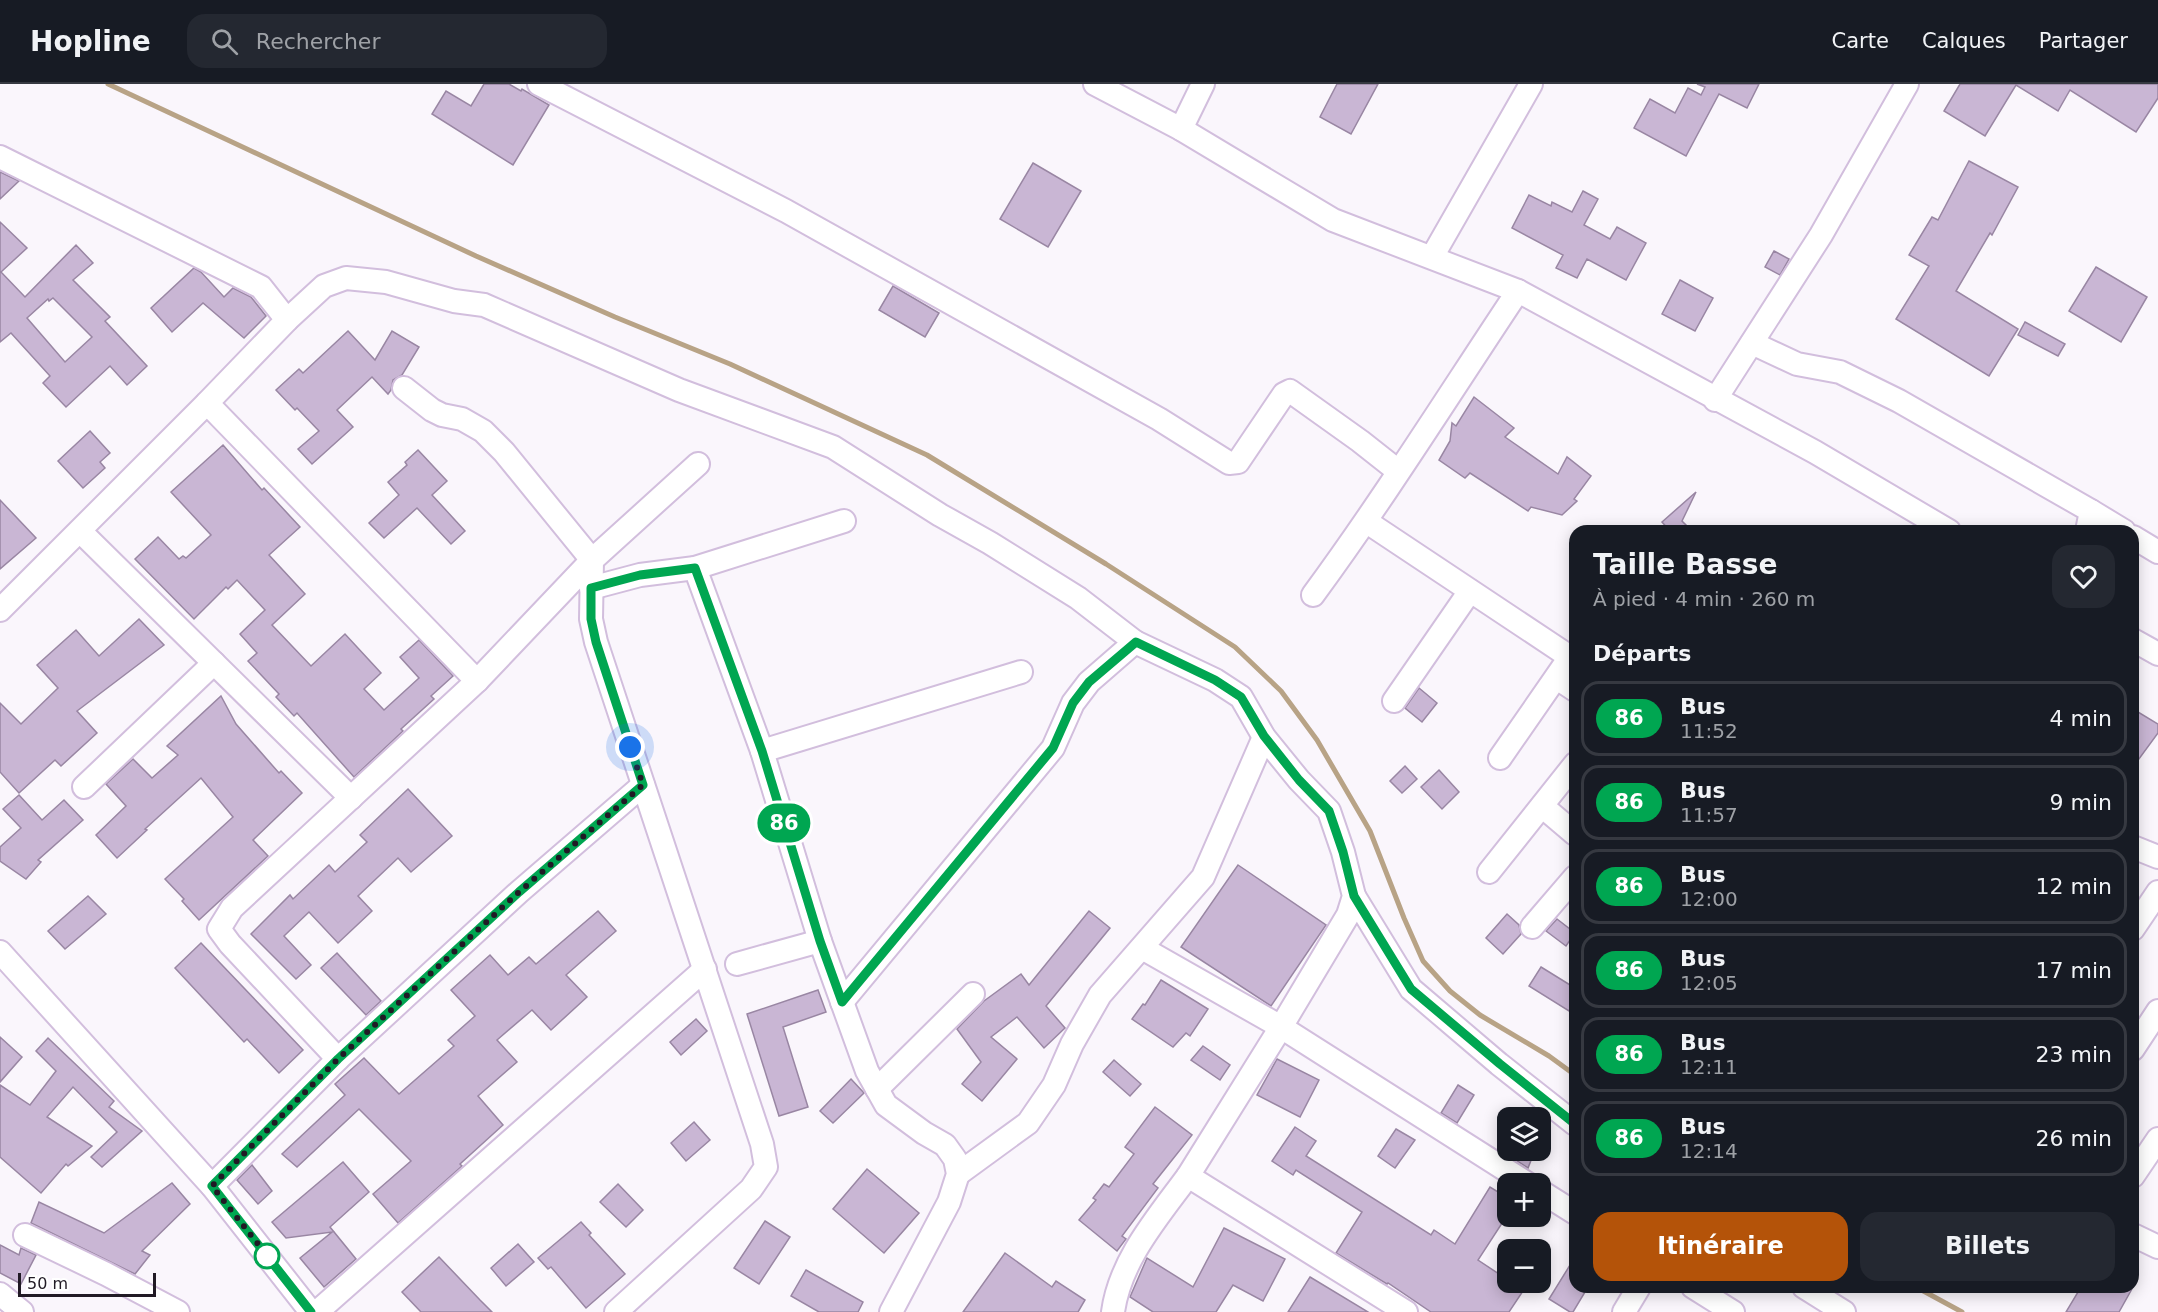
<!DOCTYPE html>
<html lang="fr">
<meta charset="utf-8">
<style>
:root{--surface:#171b24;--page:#242831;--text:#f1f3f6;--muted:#9ea1a6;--line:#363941;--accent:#b45309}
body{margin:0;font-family:"DejaVu Sans",sans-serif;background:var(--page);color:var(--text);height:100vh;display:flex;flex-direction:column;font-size:22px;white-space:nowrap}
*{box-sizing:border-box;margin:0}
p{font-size:20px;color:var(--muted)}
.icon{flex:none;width:33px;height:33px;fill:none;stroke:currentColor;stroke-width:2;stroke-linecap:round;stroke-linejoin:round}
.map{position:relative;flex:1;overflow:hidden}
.panel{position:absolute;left:1569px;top:441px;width:570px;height:768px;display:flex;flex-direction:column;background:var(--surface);border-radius:18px;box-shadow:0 3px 15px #0003}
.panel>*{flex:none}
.badge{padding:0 12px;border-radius:20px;font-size:21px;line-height:39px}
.tools{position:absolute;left:1497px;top:1023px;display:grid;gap:12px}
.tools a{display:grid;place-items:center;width:54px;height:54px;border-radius:12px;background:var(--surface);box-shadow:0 3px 15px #0003;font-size:30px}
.scale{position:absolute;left:18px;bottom:15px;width:138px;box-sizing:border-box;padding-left:6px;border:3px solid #211a25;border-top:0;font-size:16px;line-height:21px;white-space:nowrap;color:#211a25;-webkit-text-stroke:4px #fff;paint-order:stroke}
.you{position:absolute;width:30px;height:30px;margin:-15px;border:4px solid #fff;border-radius:50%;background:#1a73e8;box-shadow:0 0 0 9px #1a73e833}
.map>.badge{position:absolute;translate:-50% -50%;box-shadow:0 0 0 3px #fff}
h2{padding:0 24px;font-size:22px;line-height:54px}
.round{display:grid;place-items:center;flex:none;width:63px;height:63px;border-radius:18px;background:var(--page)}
.headline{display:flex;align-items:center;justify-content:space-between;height:102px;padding:0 24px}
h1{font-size:28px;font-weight:800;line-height:45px}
.button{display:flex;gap:12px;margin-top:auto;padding:12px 24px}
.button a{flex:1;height:69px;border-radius:18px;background:var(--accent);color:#fff;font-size:24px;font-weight:800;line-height:69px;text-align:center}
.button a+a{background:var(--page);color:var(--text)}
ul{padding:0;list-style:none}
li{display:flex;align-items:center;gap:18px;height:75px;margin:0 12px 9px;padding:0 12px;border:3px solid var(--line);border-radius:18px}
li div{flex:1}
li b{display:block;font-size:22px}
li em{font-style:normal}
li .badge{min-width:66px;font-weight:700;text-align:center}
header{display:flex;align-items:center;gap:36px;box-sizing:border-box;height:84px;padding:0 30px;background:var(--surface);border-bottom:2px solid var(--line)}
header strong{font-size:28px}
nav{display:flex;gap:33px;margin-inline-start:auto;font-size:21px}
.search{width:420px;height:54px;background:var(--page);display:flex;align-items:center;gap:15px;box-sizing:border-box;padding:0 21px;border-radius:18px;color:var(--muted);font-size:22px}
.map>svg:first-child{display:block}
</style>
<header>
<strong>Hopline</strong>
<div class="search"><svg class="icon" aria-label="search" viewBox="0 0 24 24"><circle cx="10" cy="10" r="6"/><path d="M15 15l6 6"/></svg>Rechercher</div>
<nav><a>Carte</a><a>Calques</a><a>Partager</a></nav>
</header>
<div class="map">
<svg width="2158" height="1228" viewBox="0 0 2158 1228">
<rect width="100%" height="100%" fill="#faf6fc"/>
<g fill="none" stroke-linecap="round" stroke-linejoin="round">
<!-- stream -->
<g stroke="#b8a386" stroke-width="5">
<polyline points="108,0 476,172 615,233 730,280 927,371 1106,480 1235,563 1281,607 1317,656 1370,747 1404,834 1423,877 1450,907 1480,931 1549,972 1575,991"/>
<polyline points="1916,1203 1962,1228"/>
</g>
</g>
<!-- building -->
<g fill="#c9b6d4" stroke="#9986a3" stroke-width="1.5" fill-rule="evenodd">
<polygon points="484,0 509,0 521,7 522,5 549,21 513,81 432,30 446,7 471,22"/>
<polygon points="1337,0 1378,0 1351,50 1320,33"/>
<polygon points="1697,0 1759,0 1747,24 1719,10 1686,72 1634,44 1650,15 1675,29 1688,4 1701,11 1705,3"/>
<polygon points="1960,0 2158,0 2158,14 2136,48 2070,6 2058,27 2016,1 1985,52 1944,27"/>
<polygon points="1969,77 2018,103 1992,151 1990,149 1956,207 2018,245 1989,292 1896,235 1929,182 1909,171 1932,133 1938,136"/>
<polygon points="1033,79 1081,107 1048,163 1000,135"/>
<polygon points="0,88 19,97 0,115"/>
<polygon points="1583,107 1598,115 1584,141 1610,155 1617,143 1646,159 1626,196 1587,175 1577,194 1556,184 1563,171 1512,144 1529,111 1551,122 1552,118 1572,128"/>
<path d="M0 138 27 164 1 188 25 213 76 161 93 179 73 196 110 233 105 237 147 282 127 301 110 282 66 323 43 299 50 292 11 249 0 258ZM53 214 92 253 65 278 27 234 48 215 49 217Z"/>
<polygon points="1774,167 1789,175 1780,191 1765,183"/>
<polygon points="2096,183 2147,213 2121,258 2069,227"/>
<polygon points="194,184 201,188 224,213 233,204 251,213 266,232 244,254 203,219 172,248 151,224"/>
<polygon points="1680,196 1713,214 1695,247 1662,230"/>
<polygon points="893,202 939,229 925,253 879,226"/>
<polygon points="2025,238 2065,260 2058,272 2018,251"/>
<polygon points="348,247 375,276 392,247 419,263 402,291 393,296 391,306 388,310 372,293 337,326 353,343 312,380 298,365 319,347 297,324 295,326 276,306 299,285 303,289"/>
<polygon points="1474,313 1514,344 1505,353 1558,390 1567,373 1591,392 1574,415 1577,417 1562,431 1531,423 1528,427 1470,389 1465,394 1439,376 1450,357 1452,339 1456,342"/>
<polygon points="90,347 110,369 100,378 105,384 83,404 58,377"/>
<polygon points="223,361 262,406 264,404 300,443 269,471 305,510 272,541 311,582 345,550 381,589 364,605 384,626 419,594 400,573 419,556 453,592 431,612 434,615 401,645 403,647 354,693 297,629 294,632 276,613 279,610 248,577 257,569 240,550 265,526 237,496 228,505 226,503 194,535 135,475 158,453 179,475 183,472 186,474 211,451 171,408"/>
<polygon points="418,366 447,397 432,411 465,447 451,460 417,424 384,454 369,439 399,411 388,398 407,381 405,378"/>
<polygon points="1696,408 1682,437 1692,447 1670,447 1662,438"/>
<polygon points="0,416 36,454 0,485"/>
<polygon points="139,535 164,561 77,627 97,649 61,682 55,676 19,709 0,688 0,619 21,640 58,604 37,581 76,546 99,572"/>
<polygon points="1419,604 1437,619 1422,638 1405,624"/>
<polygon points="221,612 236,640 279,689 281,687 302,709 253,756 268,772 199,836 182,817 184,815 165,795 233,733 201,694 145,745 147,746 117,774 96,751 126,722 106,700 133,675 152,694 178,671 167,662"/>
<polygon points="2133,625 2158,640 2158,649 2133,683"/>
<polygon points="1405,682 1417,695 1402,709 1390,697"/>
<polygon points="1439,686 1459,708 1442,725 1421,703"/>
<polygon points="408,705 452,752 411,788 398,774 358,812 372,827 338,859 309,828 284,852 311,881 296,895 251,850 290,811 293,815 329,781 335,788 367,758 360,751"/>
<polygon points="19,711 42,736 64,716 83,736 38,776 41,778 26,795 0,777 0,763 21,744 3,725"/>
<polygon points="1238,781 1326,841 1271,922 1181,863"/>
<polygon points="88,812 106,830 65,865 48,847"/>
<polygon points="598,827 616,847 566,891 587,913 551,946 532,926 497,956 517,978 478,1012 503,1041 460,1080 462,1082 398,1139 373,1110 411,1077 359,1025 297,1083 282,1070 345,1011 335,1000 364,974 399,1010 454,962 448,956 475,932 451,906 490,871 508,891 529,873 536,880"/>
<polygon points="1089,827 1110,844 1046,922 1065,944 1044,964 1017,933 991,953 1017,975 982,1017 962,1000 981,978 957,945 984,917 1021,890 1029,901"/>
<polygon points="1507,830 1519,841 1521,850 1503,870 1486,854"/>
<polygon points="1557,835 1575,849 1566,862 1546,847"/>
<polygon points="201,859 303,966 279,989 247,955 244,958 175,884"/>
<polygon points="337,869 381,917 366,931 321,884"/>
<polygon points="1541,883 1575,904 1575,917 1569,927 1529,902"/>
<polygon points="1161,896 1208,925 1190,952 1186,949 1173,963 1132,935 1143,920 1145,921"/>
<polygon points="818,906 826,928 783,943 808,1023 779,1032 747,930"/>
<polygon points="696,935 707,947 681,971 670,958"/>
<polygon points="0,953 22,973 0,998"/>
<polygon points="48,954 114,1017 109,1023 142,1047 102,1083 91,1073 117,1048 73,1003 47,1033 92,1062 68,1082 66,1080 41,1109 0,1073 0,1001 30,1021 56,987 36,967"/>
<polygon points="1203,962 1230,981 1220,996 1191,976"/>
<polygon points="1277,975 1319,996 1300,1033 1257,1011"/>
<polygon points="1114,976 1141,1000 1130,1012 1103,988"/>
<polygon points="851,995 864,1009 833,1039 820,1027"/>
<polygon points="1458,1001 1474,1011 1457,1039 1441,1029"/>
<polygon points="1155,1023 1192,1051 1153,1100 1158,1104 1122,1152 1126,1155 1117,1167 1079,1136 1096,1116 1093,1114 1104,1100 1109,1103 1134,1070 1125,1063"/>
<polygon points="694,1038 710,1056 686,1077 671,1059"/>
<polygon points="1295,1043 1316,1057 1306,1072 1431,1151 1434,1146 1455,1160 1490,1103 1508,1114 1508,1130 1478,1176 1508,1196 1508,1198 1523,1207 1509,1228 1431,1228 1388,1199 1387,1200 1336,1169 1362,1128 1296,1086 1293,1091 1272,1077"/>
<polygon points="1396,1045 1415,1056 1395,1084 1378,1072"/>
<polygon points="1500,1066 1535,1066 1528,1084"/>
<polygon points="343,1078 369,1108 330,1143 356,1175 324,1203 300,1174 332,1148 286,1154 272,1138"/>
<polygon points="252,1081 272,1107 258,1120 237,1096"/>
<polygon points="867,1085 919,1129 884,1169 833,1125"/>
<polygon points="172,1099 190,1120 142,1167 150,1171 135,1190 31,1139 39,1118 104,1149"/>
<polygon points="618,1100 643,1126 626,1143 600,1118"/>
<polygon points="765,1137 790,1153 759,1200 734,1184"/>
<polygon points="581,1138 591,1149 589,1151 625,1190 586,1224 551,1183 548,1185 538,1174"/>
<polygon points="1224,1144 1285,1175 1263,1217 1233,1201 1216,1228 1153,1228 1130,1213 1147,1174 1193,1203"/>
<polygon points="518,1160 534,1178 506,1202 491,1184"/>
<polygon points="0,1161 19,1171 21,1164 36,1171 21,1200 0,1189"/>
<polygon points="1005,1169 1052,1203 1056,1197 1085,1216 1078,1228 963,1228"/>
<polygon points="439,1173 480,1216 492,1228 421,1228 402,1208"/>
<polygon points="1575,1173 1575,1203 1588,1203 1573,1228 1570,1228 1549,1215"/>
<polygon points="806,1186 863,1218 858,1228 819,1228 791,1212"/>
<polygon points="1310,1193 1368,1228 1288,1228"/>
<polygon points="2081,1203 2133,1203 2119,1228 2066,1228"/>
</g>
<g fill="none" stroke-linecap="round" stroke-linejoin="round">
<!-- minor casing -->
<g stroke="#d2bedd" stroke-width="26">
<g id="minor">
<polyline points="539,0 786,127 1159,335 1229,379 1238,378 1284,310 1290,307 1360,357 1398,387"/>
<polyline points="1095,0 1181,45 1333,136 1518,207 1815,368 1949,447"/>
<polyline points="1181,45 1203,0"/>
<polyline points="0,73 261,203 287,236 207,319 477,597"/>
<polyline points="1432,173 1531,0"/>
<polyline points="287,236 324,202 346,194 386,198 454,217 484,221 679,306 833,363 940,431 990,459 1078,514 1135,558 1215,596 1241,613 1264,653 1299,696 1329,727 1343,768 1354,812 1348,831 1281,943 1188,1092 1406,1228"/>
<polyline points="1752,259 1797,280 1840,288 1899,317 2091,427 2087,447"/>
<polyline points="404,304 432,326 442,331 462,335 483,347 504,368 592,476 591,535 596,558 762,1060 766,1083 751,1105 616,1228"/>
<polyline points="1715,316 1821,151 1907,0"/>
<polyline points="2091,427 2124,447"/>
<polyline points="1367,438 1570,573 1500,674"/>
<polyline points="80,447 351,714"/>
<polyline points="2133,453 2158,468"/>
<polyline points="695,484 762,667 820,857 867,987 886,1021 924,1049 945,1061 955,1075 958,1090 949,1118 891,1228"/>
<polyline points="591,504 640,491 695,484 844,437"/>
<path d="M1313 511C1385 413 1450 309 1518 207"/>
<polyline points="0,526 207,319"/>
<polyline points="2133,556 2158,570"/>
<polyline points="1557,594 1575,606"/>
<polyline points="1394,617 1470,507"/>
<polyline points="762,667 1021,588"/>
<polyline points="84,703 214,579"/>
<polyline points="1542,722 1575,750"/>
<polyline points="2133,763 2158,773"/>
<polyline points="1489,788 1575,680"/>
<polyline points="1354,812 1411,905 1499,980 1575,1040"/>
<polyline points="1532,843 1575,793"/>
<polyline points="2133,845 2158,808"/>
<polyline points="1142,864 1281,943 1528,1100"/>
<polyline points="0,868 212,1102 311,1228"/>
<polyline points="737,880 820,857"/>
<polyline points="842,918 1053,664 1073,619 1089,598 1135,558"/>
<polyline points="2133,965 2158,927"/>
<polyline points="338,975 230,860 219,845 232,824 477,597 592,476 698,380"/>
<polyline points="877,1005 973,910"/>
<polyline points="958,1090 1028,1039 1054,1001 1072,960 1100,911 1203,793 1264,653"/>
<polyline points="2133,1092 2158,1055"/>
<polyline points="212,1102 338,975 519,808 643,701"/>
<polyline points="1540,1107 1575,1129"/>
<polyline points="25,1151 106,1190 178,1228"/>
<polyline points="2133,1151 2158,1163"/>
<polyline points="1693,1203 1733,1228"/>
<polyline points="1804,1203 1844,1228"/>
<polyline points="0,1210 22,1228"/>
<polyline points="317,1228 705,885"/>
<path d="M1113 1228C1120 1176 1158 1133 1188 1092"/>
<polyline points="1624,1228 1639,1203"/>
</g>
</g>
<!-- minor -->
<use href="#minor" stroke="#fff" stroke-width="22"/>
</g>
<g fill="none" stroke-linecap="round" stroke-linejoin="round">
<!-- line casing -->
<g stroke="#fff" stroke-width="14">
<polyline id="line" points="311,1228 212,1102 338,975 519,808 643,701 596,558 591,535 591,504 640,491 695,484 762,667 820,857 842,918 1053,664 1073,619 1089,598 1136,558 1215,596 1241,613 1264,652 1299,696 1329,727 1343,768 1354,812 1411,905 1500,980 1575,1040"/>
</g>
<!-- line -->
<use href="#line" stroke="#00a651" stroke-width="9"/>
<!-- walk -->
<polyline stroke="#211a25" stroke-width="6" stroke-dasharray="0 10.8" points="267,1172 269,1174 212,1102 338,975 519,808 643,701 630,663"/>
</g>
<!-- markers -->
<circle fill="#fff" stroke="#00a651" stroke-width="3" cx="267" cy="1172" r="12"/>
</svg>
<div class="tools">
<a><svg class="icon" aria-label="layers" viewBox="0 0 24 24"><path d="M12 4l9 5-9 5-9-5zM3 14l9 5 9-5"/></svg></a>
<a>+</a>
<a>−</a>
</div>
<div class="scale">50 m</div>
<div class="you" style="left:630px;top:663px"></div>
<b class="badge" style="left:784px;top:739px;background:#00a651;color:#fff">86</b>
<section class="panel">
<div class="headline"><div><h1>Taille Basse</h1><p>À pied · 4 min · 260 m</p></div><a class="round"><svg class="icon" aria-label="heart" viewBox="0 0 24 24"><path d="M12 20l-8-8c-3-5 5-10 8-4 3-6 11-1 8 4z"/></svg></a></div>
<h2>Départs</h2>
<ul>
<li><span class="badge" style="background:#00a651;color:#fff">86</span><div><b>Bus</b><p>11:52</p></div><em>4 min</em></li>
<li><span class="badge" style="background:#00a651;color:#fff">86</span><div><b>Bus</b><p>11:57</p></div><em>9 min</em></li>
<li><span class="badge" style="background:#00a651;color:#fff">86</span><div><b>Bus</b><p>12:00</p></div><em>12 min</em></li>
<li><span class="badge" style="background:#00a651;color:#fff">86</span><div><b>Bus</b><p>12:05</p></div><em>17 min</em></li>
<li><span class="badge" style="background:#00a651;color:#fff">86</span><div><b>Bus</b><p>12:11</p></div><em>23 min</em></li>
<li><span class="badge" style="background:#00a651;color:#fff">86</span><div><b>Bus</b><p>12:14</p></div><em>26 min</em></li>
</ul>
<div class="button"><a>Itinéraire</a><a>Billets</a></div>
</section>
</div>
